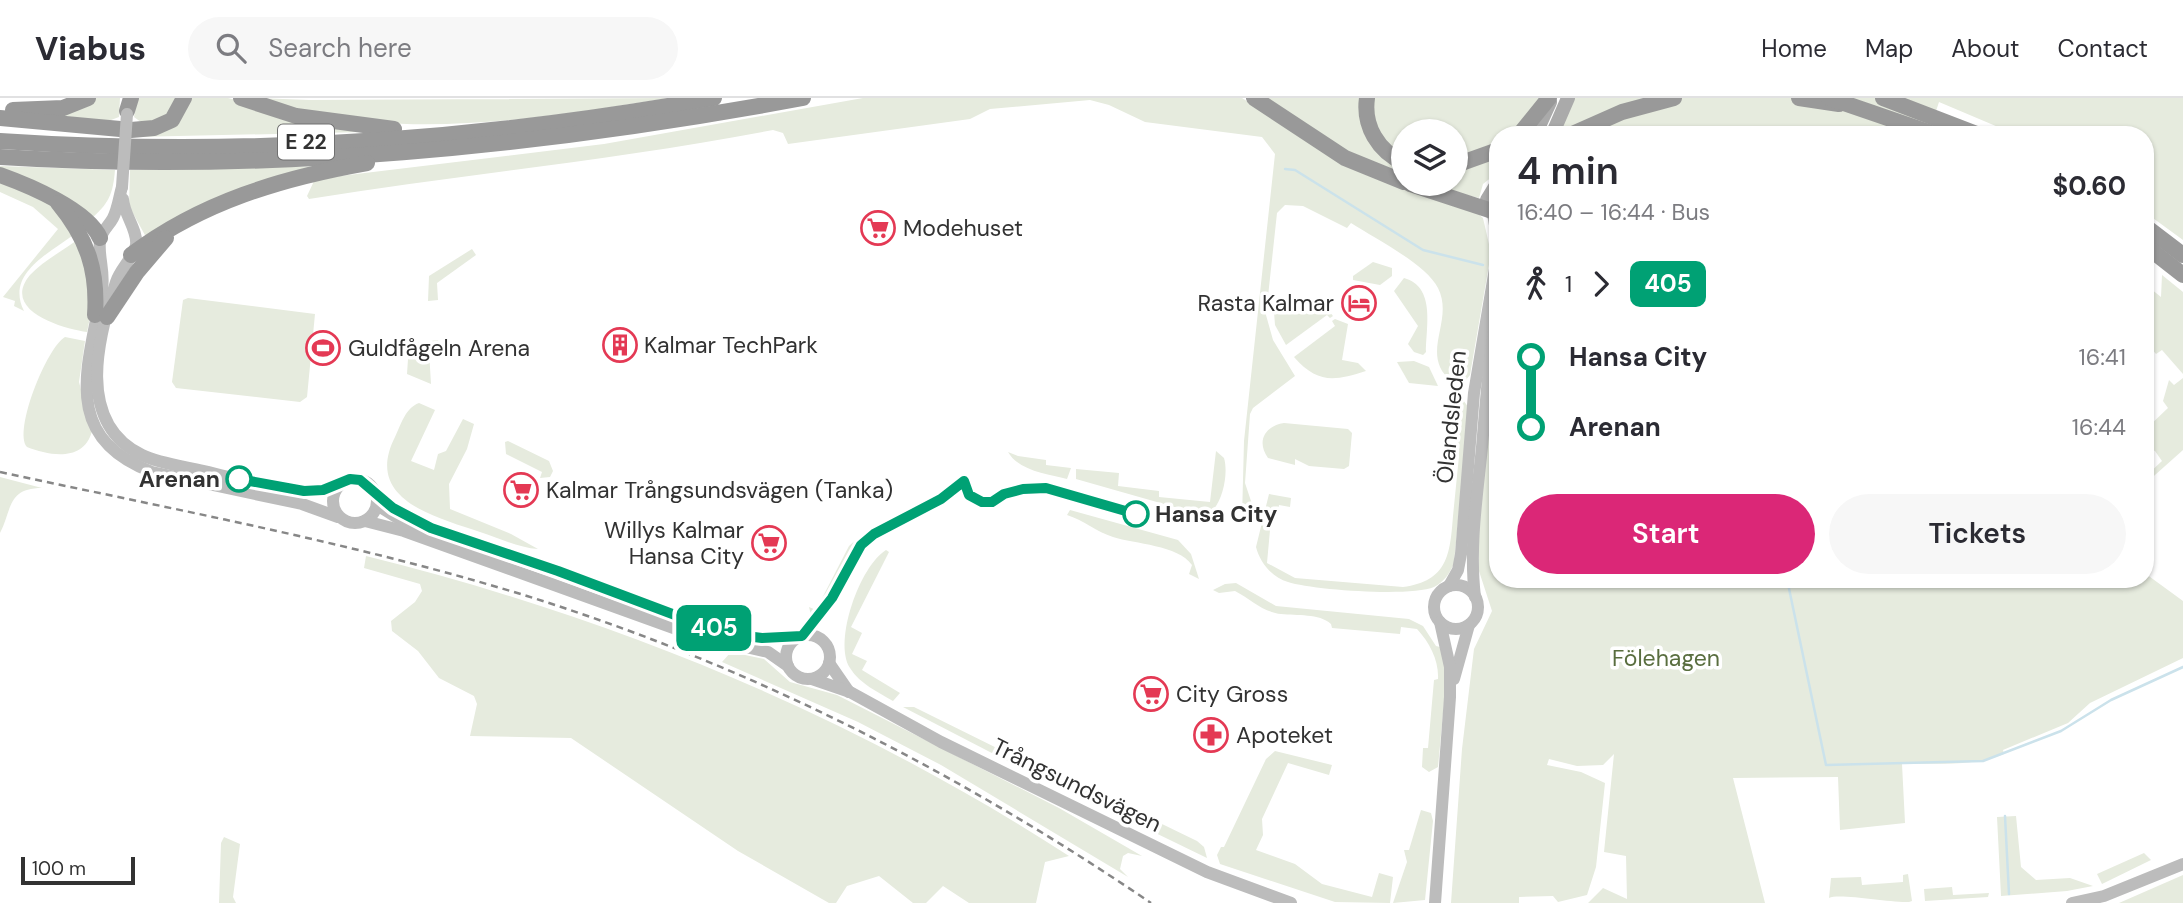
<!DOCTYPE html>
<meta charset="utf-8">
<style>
:root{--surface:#fff;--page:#f7f7f7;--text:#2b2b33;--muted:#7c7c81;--line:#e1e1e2;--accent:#db2777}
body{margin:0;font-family:"DM Sans",sans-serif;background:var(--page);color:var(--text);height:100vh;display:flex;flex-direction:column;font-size:26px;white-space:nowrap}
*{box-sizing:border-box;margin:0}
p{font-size:23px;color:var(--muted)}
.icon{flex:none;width:38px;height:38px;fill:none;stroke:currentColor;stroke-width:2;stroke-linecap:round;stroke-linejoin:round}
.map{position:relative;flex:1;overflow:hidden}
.sheet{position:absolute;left:1489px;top:28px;width:665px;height:462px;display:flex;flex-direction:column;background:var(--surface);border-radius:28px;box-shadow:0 2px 5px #0004}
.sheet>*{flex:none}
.badge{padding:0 14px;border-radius:10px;font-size:24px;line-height:46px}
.controls{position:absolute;left:1391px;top:21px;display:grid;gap:14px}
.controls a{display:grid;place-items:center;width:77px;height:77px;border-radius:50%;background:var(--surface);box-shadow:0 2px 5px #0004;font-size:35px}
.scale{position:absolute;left:21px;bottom:18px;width:114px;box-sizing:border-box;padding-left:7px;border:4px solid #323232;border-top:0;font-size:19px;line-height:24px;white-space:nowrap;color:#323232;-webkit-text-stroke:5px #fff;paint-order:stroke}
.map>.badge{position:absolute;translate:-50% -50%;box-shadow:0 0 0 4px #fff}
.legs{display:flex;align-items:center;gap:10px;height:77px;padding:0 28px;font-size:23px}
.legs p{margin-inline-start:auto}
.overview{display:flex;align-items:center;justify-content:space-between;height:119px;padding:0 28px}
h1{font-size:38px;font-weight:600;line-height:52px}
.cta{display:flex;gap:14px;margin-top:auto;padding:14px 28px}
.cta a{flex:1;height:80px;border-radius:42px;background:var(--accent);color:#fff;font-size:28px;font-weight:600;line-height:80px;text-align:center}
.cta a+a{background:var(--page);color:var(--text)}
ul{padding:0 28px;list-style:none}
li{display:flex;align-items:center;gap:24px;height:70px;font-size:26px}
li i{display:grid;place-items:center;width:10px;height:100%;margin:0 9px;background:currentColor}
li i::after{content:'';width:18px;height:18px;margin:-9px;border:5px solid;border-radius:50%;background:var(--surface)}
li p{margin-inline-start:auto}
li:first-child i{background:linear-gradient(#0000 50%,currentColor 0)}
li:last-child i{background:linear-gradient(currentColor 50%,#0000 0)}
header{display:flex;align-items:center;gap:42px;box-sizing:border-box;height:98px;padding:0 35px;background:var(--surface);border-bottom:2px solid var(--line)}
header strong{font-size:33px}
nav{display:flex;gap:38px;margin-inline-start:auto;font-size:24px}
.search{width:490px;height:63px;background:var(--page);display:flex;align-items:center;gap:18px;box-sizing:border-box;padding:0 24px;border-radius:38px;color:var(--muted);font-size:26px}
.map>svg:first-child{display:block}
</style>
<header>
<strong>Viabus</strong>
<div class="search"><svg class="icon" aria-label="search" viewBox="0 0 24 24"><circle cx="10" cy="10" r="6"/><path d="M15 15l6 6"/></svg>Search here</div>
<nav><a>Home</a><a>Map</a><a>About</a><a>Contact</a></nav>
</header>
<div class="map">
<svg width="2183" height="805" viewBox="0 0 2183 805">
<rect width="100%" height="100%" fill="#fff"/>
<!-- green -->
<g fill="#e6ebde">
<polygon points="96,0 120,0 119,19 103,25 21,17"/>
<polygon points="137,0 179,0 174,13 145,27 134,19"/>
<path d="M190 0H228L364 34 133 39C159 31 184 30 190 0Z"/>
<path d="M257 0 309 2 668 0C558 18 440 37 329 19 305 15 280 6 257 0Z"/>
<path d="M863 0H1242L1297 35 1474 112 1483 120 1491 155 1470 277 1465 283 1452 284C1418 256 1455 224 1438 190 1426 166 1374 140 1351 125L1347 130 1303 108 1285 107 1277 115 1266 217 1273 242 1295 278 1253 310 1250 316 1245 385 1252 406 1248 417 1242 420 1244 343 1275 56 1262 39 1145 24 1109 7 1090 2 990 11 970 21 788 46 783 35 773 32C619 62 463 76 309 101L307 98 315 81 604 46Z"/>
<polygon points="1264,0 1361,0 1360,9 1403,71 1403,79 1352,58"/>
<path d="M1372 0H1542C1530 16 1520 37 1498 37V45L1456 61V33H1404L1403 59C1378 46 1374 25 1372 0Z"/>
<polygon points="1574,0 2183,0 2183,142 2146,115 2146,37 2017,37 1939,4 1928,37 1558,37"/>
<polygon points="1498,58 1498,74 1483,86 1479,100 1424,86 1456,86 1456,73"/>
<path d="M0 68 115 72C113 96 109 105 91 121L0 73Z"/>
<polygon points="330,68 146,139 129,108 130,72"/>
<path d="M0 82 52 107 76 135C50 155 5 175 24 213L14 208 15 203 3 199 58 131 33 109 0 94Z"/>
<path d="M80 140 93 205 87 234C64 231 0 213 30 177 43 163 64 152 80 140Z"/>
<polygon points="472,151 476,157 437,185 438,202 428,203 429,178"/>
<polygon points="1373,164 1392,170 1392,178 1380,187 1353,182 1353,178"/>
<polygon points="2162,177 2183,194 2183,276 2162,252 2156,256 2146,244 2146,187 2161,199"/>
<path d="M1404 180C1436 189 1426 229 1426 254L1423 257 1414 254 1408 246 1418 228 1394 193Z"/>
<polygon points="188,200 315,216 307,299 300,304 176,290 172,284 183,202"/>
<polygon points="1290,209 1304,213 1319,209 1323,214 1327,211 1333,218 1330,220 1327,217 1286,247 1275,227 1274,214 1277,210"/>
<path d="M1335 221 1348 226 1342 262 1358 265 1366 273C1334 283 1318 286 1294 259L1335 228 1332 223Z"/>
<path d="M65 239 85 243 79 284 92 333C84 364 50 358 27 349 13 333 47 249 65 239Z"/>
<path d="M1498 239V481H2146V476L2183 503V560L2090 605 2068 625 2003 652 2004 656C1973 669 1935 665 1902 666L1905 725 1840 732 1838 679 1733 680 1765 805H1588L1603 790 1627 801 1626 758 1604 754 1614 656 1603 667 1577 668 1549 661 1547 667 1581 674 1605 685 1596 769 1587 797 1558 804 1553 798 1519 799V805H1451L1462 651 1474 551 1492 513 1479 473V429Z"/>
<polygon points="438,242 439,252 429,253 431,286 407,276 409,246"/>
<polygon points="1414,263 1429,269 1438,288 1409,285 1397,264"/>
<polygon points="2183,280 2183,352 2146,385 2146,378 2162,363 2155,353 2146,349 2146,331 2168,310 2163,303 2169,282 2174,287"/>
<path d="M1451 300 1463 302 1469 310 1454 465C1450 475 1444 484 1434 489 1411 499 1312 492 1288 484 1272 479 1260 465 1256 449L1269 396 1291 400 1290 409 1279 407 1277 421H1271L1267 465 1295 480 1403 489C1448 483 1450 456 1453 418 1455 398 1457 378 1459 358 1457 339 1447 324 1446 305Z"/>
<path d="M419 305 435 312 411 363 434 372 438 356 446 353 463 321 474 326 467 351 449 386 450 411 511 436 538 451C519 450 499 440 480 434 436 419 363 402 395 339 401 327 405 310 419 305Z"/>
<path d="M1284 325 1348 331 1352 335 1349 368 1344 371 1309 368 1295 361V367L1268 360C1256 343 1265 328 1284 325Z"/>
<polygon points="508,343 549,363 553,373 550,379 540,380 542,374 506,356 505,344"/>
<path d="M1216 353 1224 360C1229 376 1222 410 1206 418L1076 381V371L1119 375 1118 388 1159 393V399L1210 404Z"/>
<path d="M1008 354 1018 358 1046 362V367L1071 370 1067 381C1048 376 1019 373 1008 354Z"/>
<path d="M0 379 42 390C7 390 12 412 0 435Z"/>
<polygon points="935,396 936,399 863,440 850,456 814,520 811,517 809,509 816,512 849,448 866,433"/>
<path d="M1070 412 1178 442 1191 456 1199 481 1189 476 1192 467C1178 447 1135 446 1113 439 1097 434 1083 422 1067 417Z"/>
<path d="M886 452 889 454 851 529 862 535 852 556 867 563 862 572 900 595 893 603C878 594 860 586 850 570 833 543 860 468 886 452Z"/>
<path d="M366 458C616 520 853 618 1069 758L1045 764 1036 805H969L943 788 926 805H913L879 778 847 788 836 805H829L738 753 571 640 470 638 477 606 474 598 439 580 418 553 392 533 391 523 415 504 422 493 420 486 364 470Z"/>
<path d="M1236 485 1276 508 1409 521 1423 528 1436 548 1444 550 1445 594 1438 669 1429 674 1422 669 1423 650H1428L1434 582 1438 581C1439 563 1430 545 1417 531L1401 529 1400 536 1332 530 1331 526C1319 515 1297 518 1281 516 1262 514 1251 501 1235 493L1219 495 1213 492 1225 486Z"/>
<polygon points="731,554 764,561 790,584 837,597 1059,710 1142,758 1128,755 1123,758 1120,771 1128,779 941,667 858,624 722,564"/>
<polygon points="903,609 914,609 1035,669 1031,673 1015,667"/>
<polygon points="1275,653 1332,667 1329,677 1288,665 1262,721 1263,737 1256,752 1295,766 1322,786 1372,799 1379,775 1393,779 1390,805 1335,804 1220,766 1217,757 1221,749 1224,749 1266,661"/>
<polygon points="1054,679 1094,693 1197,743 1204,749 1207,760 1069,693 1052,682"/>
<polygon points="1421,712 1431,715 1433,723 1425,802 1393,805 1407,764 1404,752 1409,752"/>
<polygon points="2016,718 2021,769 2036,782 2070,780 2093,788 2067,793 2001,798 1997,719"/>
<polygon points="224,739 240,746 233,799 236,805 219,805 221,745"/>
<polygon points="2144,755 2151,762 2102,786 2097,776"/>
<path d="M1908 776 1912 803 1909 804C1889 805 1840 795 1829 800L1831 780 1861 779 1862 787 1903 784V777Z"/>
<polygon points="2183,777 2183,805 2119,805"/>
<polygon points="1952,789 1953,797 1989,795 1988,799 1925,803 1924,791"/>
</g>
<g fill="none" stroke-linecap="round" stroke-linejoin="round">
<!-- stream -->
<g stroke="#cbe2eb" stroke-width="2.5">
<polyline points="1285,71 1295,72 1423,152 1483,167"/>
<polyline points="1787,481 1826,667 1983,663 2061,633 2111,602 2183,569"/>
<polyline points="2005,718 2009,796"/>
</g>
<!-- secondary -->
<g stroke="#bcbcbc" stroke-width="12">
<path d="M122 89C119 99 118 110 113 120 109 128 101 133 100 143 98 158 105 174 102 191 90 264 57 338 152 374L302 406 338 419"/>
<path d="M123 101C124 117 138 132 136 147 134 159 120 171 116 184 98 239 75 325 142 357 161 366 183 368 204 373 248 383 295 401 340 387"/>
<polyline points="1493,116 1498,144"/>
<circle cx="355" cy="403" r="22"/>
<polyline points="377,407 404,424 558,473 722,533 762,540 799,539"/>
<polyline points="365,423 404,433 693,537 768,554 788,568"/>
<circle cx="1456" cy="509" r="22"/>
<polyline points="1449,488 1458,472 1461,456 1474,295 1498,153"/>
<path d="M1475 499C1469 449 1477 399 1482 349 1486 303 1489 256 1498 210"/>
<circle cx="808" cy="559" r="22"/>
<polyline points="829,565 849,594"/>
<polyline points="812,581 850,594 941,644 1207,774 1291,805"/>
<polyline points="1454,581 1469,527"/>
<polyline points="1435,805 1450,599 1450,569 1440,524"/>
<polyline points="2072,805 2104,798 2183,766"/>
</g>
<!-- primary -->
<g stroke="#aaa" stroke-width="14">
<polyline points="1535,37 1550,4"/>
<polyline points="1552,37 1568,0"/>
<polyline points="1498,84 1487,102 1489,112 1498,120"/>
</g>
<!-- motorway -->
<g stroke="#999" stroke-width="16">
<polyline points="241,0 296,18 394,31"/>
<polyline points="1254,0 1345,60 1404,84"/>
<path d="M1367 0C1363 28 1378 53 1404 65"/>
<polyline points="1799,0 1839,6"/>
<polyline points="1829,0 1937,37"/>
<polyline points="1883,0 1979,37"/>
<polyline points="13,12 63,10 88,0"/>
<polyline points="127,13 131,0"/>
<polyline points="0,20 131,32 154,30 172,22 184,0"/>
<polyline points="1519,37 1549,0"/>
<polyline points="1570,37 1622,14 1674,0"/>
<path d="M0 43C237 59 481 42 714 0"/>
<path d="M0 59C269 76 538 49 803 0"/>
<polyline points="1456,67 1498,52"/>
<path d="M0 77C28 87 88 112 100 140"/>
<polyline points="1410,86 1489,112"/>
<path d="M58 105C87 140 98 172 95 217"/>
<polyline points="2146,129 2183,157"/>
<polyline points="2146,148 2183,177"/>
<path d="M131 157C201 104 282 80 367 65"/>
<polyline points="107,219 137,174 166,140"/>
</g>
<!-- rail -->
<path stroke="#878787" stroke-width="2.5" stroke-dasharray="7 5" stroke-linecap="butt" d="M0 374C176 412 355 445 527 498 751 568 958 674 1151 805"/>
<!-- secondary-bridge -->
<polyline stroke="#bcbcbc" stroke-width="12" points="122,89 127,16"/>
</g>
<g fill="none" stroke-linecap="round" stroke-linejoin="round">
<!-- line-1 casing -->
<g stroke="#fff" stroke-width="16">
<polyline id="line-1" points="239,381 304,393 323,392 350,381 360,382 393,410 431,430 558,473 691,523 738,537 762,540 802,538 832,500 861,447 874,436 941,401 964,383 969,397 982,404 992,404 1004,396 1023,391 1046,390 1136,416"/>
</g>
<!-- line-1 -->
<use href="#line-1" stroke="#00a174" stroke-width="10"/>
</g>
<!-- icons -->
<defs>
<g id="supermarket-ring" transform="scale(1.75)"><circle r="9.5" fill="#fff" stroke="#e43954" stroke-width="1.5"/><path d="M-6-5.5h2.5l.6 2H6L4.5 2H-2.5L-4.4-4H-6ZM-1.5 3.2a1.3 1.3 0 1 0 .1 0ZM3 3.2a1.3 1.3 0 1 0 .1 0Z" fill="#e43954"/></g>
<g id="hotel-ring" transform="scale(1.75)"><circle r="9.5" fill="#fff" stroke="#e43954" stroke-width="1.5"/><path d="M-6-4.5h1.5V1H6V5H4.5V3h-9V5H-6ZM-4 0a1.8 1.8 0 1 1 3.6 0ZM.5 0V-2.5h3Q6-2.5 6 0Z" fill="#e43954"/></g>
<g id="building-ring" transform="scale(1.75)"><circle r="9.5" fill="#fff" stroke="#e43954" stroke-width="1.5"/><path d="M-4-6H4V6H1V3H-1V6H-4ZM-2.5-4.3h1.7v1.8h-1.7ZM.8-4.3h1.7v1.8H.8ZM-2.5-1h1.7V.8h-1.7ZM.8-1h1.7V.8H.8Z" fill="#e43954"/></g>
<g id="stadium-ring" transform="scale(1.75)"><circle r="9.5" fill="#fff" stroke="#e43954" stroke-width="1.5"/><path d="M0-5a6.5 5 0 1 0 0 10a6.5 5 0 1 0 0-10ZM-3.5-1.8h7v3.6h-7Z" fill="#e43954"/></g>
<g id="pharmacy-ring" transform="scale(1.75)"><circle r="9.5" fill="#fff" stroke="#e43954" stroke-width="1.5"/><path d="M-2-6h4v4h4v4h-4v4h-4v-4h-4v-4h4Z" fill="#e43954"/></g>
</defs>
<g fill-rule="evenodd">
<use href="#supermarket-ring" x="878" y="130"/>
<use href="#hotel-ring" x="1359" y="205"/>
<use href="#building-ring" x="620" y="247"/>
<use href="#stadium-ring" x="323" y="250"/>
<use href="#supermarket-ring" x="521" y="392"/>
<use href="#supermarket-ring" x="769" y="445"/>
<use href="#supermarket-ring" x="1151" y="596"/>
<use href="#pharmacy-ring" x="1211" y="637"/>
</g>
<!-- markers -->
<g fill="#fff" stroke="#00a174" stroke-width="3.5">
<circle cx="239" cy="381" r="12"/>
<circle cx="1136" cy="416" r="12"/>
</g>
<g text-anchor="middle" stroke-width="7" stroke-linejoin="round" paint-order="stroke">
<!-- shield labels -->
<rect fill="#fff" stroke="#707070" stroke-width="2" x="278" y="26.5" width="56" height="35" rx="5"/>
<g font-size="21" font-weight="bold" fill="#323232">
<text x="306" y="51">E 22</text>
</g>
<!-- poi labels -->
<g font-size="23" fill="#323232" stroke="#fff" text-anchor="start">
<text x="903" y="138">Modehuset</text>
<text x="1334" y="213" text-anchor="end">Rasta Kalmar</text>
<text x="644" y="255">Kalmar TechPark</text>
<text x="348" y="258">Guldfågeln Arena</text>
<text x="546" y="400">Kalmar Trångsundsvägen (Tanka)</text>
<text x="744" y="440" text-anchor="end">Willys Kalmar<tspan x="744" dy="26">Hansa City</tspan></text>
<text x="1176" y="604">City Gross</text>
<text x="1236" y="645">Apoteket</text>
</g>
<!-- street labels -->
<g font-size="23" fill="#323232" stroke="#fff">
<text transform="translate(1451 319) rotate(-84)" y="8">Ölandsleden</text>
<text transform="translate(1077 687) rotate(26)" y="8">Trångsundsvägen</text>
</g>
<!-- stop labels -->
<g font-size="23" font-weight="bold" fill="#323232" stroke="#fff" text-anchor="end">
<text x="220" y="389">Arenan</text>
<text x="1155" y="424" text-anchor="start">Hansa City</text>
</g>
<!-- park labels -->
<g font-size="23" fill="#596e3f" stroke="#fff">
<text x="1666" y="568">Fölehagen</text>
</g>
</g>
</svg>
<div class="controls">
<a><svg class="icon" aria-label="layers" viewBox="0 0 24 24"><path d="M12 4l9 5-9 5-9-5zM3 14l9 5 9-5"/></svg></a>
</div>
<div class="scale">100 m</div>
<b class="badge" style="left:714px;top:530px;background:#00a174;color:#fff">405</b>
<section class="sheet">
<div class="overview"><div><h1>4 min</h1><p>16:40 – 16:44 · Bus</p></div><b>$0.60</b></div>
<div class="legs"><svg class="icon" aria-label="walk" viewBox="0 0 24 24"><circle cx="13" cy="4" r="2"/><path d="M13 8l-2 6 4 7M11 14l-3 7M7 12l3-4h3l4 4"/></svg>1<svg class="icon" aria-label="forward" viewBox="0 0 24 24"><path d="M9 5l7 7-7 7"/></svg><b class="badge" style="background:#00a174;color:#fff">405</b></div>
<ul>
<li><i style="color:#00a174"></i><b>Hansa City</b><p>16:41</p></li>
<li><i style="color:#00a174"></i><b>Arenan</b><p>16:44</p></li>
</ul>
<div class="cta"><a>Start</a><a>Tickets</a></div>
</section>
</div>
